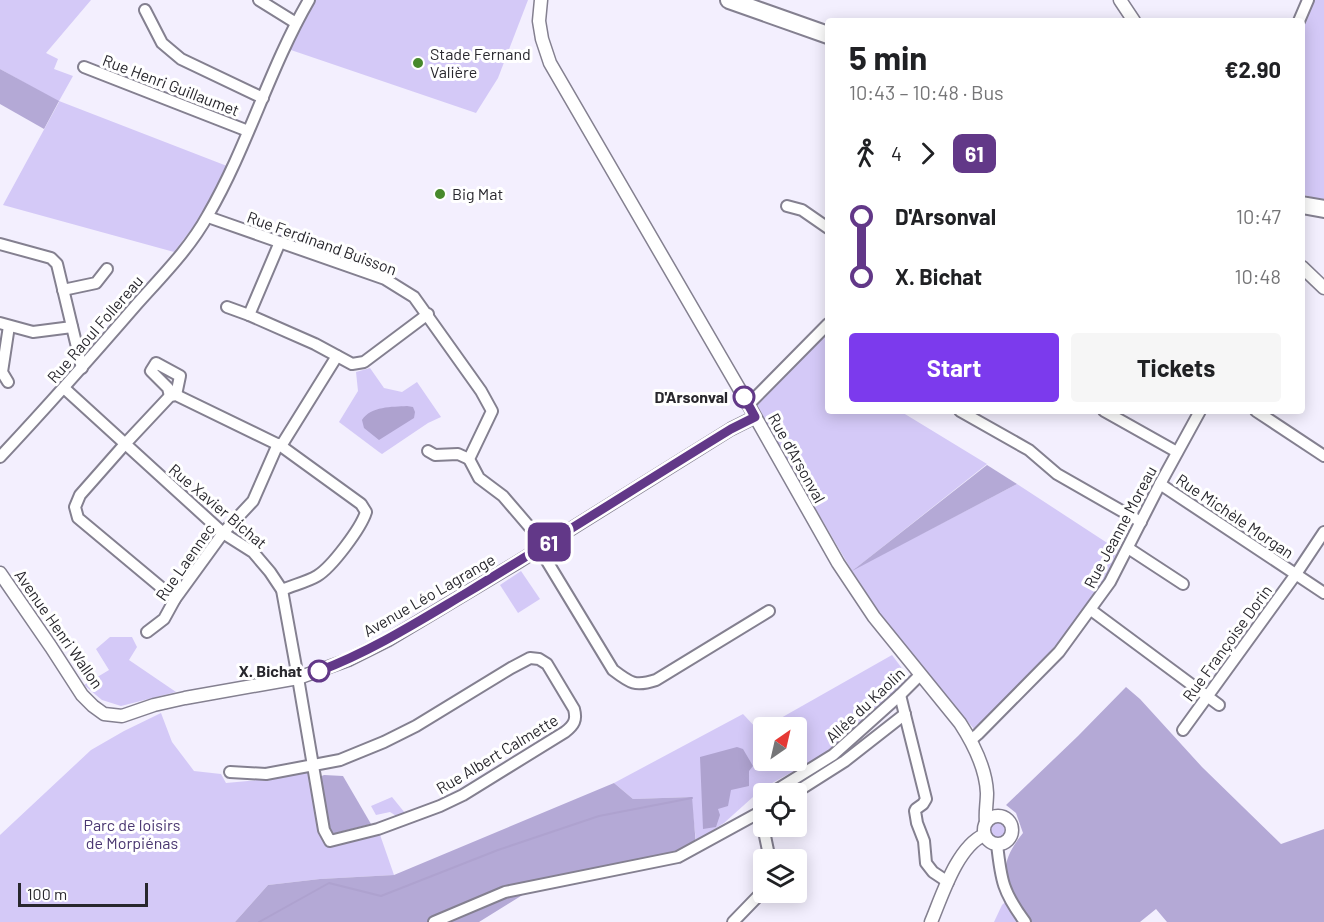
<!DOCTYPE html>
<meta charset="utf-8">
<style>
:root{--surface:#fff;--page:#f6f6f6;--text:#202124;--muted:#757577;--accent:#7c3aed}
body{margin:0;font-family:Barlow,sans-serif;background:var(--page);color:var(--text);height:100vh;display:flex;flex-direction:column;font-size:22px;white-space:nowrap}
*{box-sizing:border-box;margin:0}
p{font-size:20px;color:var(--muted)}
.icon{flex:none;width:33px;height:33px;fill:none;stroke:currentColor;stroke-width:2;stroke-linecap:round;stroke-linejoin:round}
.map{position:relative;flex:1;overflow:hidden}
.details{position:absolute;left:825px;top:18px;width:480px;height:396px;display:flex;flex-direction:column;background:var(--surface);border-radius:6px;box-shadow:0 3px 15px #0003}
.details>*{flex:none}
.badge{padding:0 12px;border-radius:9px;font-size:21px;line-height:39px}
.needle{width:39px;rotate:34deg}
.fabs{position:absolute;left:753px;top:717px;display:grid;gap:12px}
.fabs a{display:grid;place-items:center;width:54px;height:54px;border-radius:6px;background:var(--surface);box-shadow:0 3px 15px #0003;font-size:30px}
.scale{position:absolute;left:18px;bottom:15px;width:130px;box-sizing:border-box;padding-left:6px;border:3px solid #28272d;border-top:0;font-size:16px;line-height:21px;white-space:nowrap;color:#28272d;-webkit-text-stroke:4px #fff;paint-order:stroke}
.map>.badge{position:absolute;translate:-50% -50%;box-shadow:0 0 0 3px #fff}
.legs{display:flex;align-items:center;gap:9px;height:66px;padding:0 24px;font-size:20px}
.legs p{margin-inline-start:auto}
.headline{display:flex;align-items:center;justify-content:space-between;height:102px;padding:0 24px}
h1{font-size:33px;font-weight:700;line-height:45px}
.action{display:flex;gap:12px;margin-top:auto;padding:12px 24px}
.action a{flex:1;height:69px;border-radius:6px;background:var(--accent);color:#fff;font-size:24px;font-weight:700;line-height:69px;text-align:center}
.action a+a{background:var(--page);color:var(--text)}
ul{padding:0 24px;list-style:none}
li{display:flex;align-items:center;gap:21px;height:60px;font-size:22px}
li i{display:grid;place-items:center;width:9px;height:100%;margin:0 8px;background:currentColor}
li i::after{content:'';width:15px;height:15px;margin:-8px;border:4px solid;border-radius:50%;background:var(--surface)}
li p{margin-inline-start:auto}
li:first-child i{background:linear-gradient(#0000 50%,currentColor 0)}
li:last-child i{background:linear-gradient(currentColor 50%,#0000 0)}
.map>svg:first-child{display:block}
</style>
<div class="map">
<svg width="1324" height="922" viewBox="0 0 1324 922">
<rect width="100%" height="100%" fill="#f3effe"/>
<!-- green -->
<g fill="#d4c9f7">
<polygon points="0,0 91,0 46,53 58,59 54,69 73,76 59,101 227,166 203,214 174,252 3,205 59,102 0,69"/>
<polygon points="314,0 528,0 498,78 476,113 288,49"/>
<polygon points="1311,0 1324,0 1324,201 1302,194 1302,21"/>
<polygon points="828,331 828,411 900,411 987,464 856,568 1017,484 1118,550 1104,581 1061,640 975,730 898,642 852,571 755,406"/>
<polygon points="370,368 384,388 402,392 417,382 441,417 428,423 382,454 379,452 339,422 358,391 356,372"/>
<polygon points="521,571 540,599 518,613 500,585"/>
<polygon points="110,637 132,637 137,647 129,660 176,692 121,706 102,700 84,685 109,670 96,649"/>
<polygon points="892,655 907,675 905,682 862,725 825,754 763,788 724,823 696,841 691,797 633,799 614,783 743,714 759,731 763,728 764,760 796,760 796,728 765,727"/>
<polygon points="161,713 172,742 194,771 221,774 226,783 268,779 312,765 330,841 378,829 394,875 320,879 268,885 235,922 0,922 0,835 91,750 124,731"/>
<polygon points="392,797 405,813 398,817 390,812 376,815 371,806"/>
<circle cx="997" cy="830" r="10"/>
<polygon points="1012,896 1030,922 994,922 1002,905"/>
</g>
<!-- forest -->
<g fill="#b4a9d6">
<polygon points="0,69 59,101 44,129 0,104"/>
<polygon points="987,465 1017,484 852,571"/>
<path d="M1126 687 1140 699 1202 767 1281 844 1324 829V922H1167L1156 909 1140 922H1030C1006 888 993 869 1023 833L1016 813 1006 805 1078 736Z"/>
<polygon points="324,775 343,776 371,824 332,834 326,828 317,778"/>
<polygon points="614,783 633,799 692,797 696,846 529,891 479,922 235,922 268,885 320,879 394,875"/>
</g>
<!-- water -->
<g fill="#aea2cf">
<path d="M407 406 413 407 415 412 414 418 379 440 364 428 362 420C371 406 392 407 407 406Z"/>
<polygon points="737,747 743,749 753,766 749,771 749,786 731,790 728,806 718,809 720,815 716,827 703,829 700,757"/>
</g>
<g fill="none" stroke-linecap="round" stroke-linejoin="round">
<!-- stream -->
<polyline stroke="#aea2cf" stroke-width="2" points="259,922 329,883 381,896 498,850 599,816 692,798"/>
<!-- minor casing -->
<g stroke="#848090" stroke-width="14">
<g id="minor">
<polyline points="259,0 296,23"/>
<polyline points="145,10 162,43 181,59 263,98"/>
<polyline points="1299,21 1308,0"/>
<polyline points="84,67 248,131"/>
<polyline points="787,206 802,210 828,228"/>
<polyline points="208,217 385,279 414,297 481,391 492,411 469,459 479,478 503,496 545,545"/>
<polyline points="280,242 249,315 315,344 352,364 364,362 428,314"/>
<polyline points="0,244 51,258 57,264 82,368"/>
<polyline points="63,290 96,283 107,269"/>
<polyline points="227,307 249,315"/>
<polyline points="0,323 33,332 72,327"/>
<polyline points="8,382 2,372 9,326"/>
<path d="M64 388 223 533 253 552 270 572 282 590 298 678 324 830 330 841 378 829 440 806 463 795 565 732C574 725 577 720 574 709L547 664 539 659 530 658 511 668 416 726 384 742 340 760 266 774 230 772"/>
<polyline points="170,396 168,388 151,371 156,363 180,376 176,395"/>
<polyline points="749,404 828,324"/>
<polyline points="960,411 1029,450 1057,474 1141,522"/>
<polyline points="1104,411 1177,452"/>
<polyline points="1256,411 1324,456"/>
<polyline points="281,446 337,356"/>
<polyline points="428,451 435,455 458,454 469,459"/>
<path d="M0 457C47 407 92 356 137 304 162 276 190 248 208 215 248 146 269 69 309 0"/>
<polyline points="1160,484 1324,593"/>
<path d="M539 548 613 670C630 683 635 687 656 680L769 611"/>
<polyline points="1128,548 1183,584"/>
<path d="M175 599 78 518 75 507 80 495 125 444 170 396 176 395 281 446 361 504 366 512C361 528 332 567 317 576 307 582 293 585 282 590"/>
<polyline points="1091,610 1219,705"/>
<polyline points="147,632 164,619 175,599 223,533 253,501 278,444"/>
<polyline points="900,695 926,799 923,804 916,809 915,811 917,823 924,841 926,863 933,872 948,882"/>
<polyline points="1183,730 1296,574 1324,532"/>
<polyline points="971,740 978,734 1059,652 1110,582 1160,484 1200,411"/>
<polyline points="770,794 833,755 900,695 920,675"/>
<polyline points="793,794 845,761 905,714"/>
<polyline points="760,812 770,860"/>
<path d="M997 844C1001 881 1003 892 1025 922"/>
<polyline points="434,922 505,892 678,857 764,810"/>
<polyline points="733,922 764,890"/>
</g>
</g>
<!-- tertiary casing -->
<g stroke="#848090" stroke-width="15">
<g id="tertiary">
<path d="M541 0 539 21 542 39 550 63 744 397 838 563 874 617 960 723C973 743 986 768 987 793 987 803 985 812 986 822"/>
<polyline points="1120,0 1134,21"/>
<polyline points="1302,267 1324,288"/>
<polyline points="0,573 51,647 82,695 93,706 104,714 122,716 154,705 185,698 298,678 348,660 388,640 518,562 731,429 755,417"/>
<circle cx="998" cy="830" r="14"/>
<path d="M931 922C942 896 957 847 984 835"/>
</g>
</g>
<!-- primary casing -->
<g stroke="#848090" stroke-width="20">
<g id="primary">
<polyline points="729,0 828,35"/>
<polyline points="1302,205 1324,209"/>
</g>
</g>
<!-- minor -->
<use href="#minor" stroke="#fff" stroke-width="10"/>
<!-- tertiary -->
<use href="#tertiary" stroke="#fff" stroke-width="12"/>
<!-- primary -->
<use href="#primary" stroke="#fff" stroke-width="16"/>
</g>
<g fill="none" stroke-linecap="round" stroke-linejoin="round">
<!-- line-1 casing -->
<g stroke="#fff" stroke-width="14">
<path id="line-1" d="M319 671C372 651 419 621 468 592 556 539 643 483 731 429L755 417 744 397"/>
</g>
<!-- line-1 -->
<use href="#line-1" stroke="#623888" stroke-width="9"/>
</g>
<!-- markers -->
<g fill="#47892c" stroke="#fff" stroke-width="2">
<circle cx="418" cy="63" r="6"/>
<circle cx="440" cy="194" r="6"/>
</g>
<g fill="#fff" stroke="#623888" stroke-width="3">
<circle cx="744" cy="397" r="10"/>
<circle cx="319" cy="671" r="10"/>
</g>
<g text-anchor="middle" stroke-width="6" stroke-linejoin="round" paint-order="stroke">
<!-- poi labels -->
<g font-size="16" fill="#28272d" stroke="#fff" text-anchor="start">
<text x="430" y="60">Stade Fernand<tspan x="430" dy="18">Valière</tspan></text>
<text x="452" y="200">Big Mat</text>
</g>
<!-- street labels -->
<g font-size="16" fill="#28272d" stroke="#fff">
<text transform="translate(171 85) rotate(21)" y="6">Rue Henri Guillaumet</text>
<text transform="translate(322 243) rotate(20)" y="6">Rue Ferdinand Buisson</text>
<text transform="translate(95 329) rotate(-49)" y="6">Rue Raoul Follereau</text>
<text transform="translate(797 458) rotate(61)" y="6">Rue d'Arsonval</text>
<text transform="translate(218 506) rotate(40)" y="6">Rue Xavier Bichat</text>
<text transform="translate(1235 516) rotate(34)" y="6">Rue Michèle Morgan</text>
<text transform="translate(1120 527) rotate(-62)" y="6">Rue Jeanne Moreau</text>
<text transform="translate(185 562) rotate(-55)" y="6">Rue Laennec</text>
<text transform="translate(429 595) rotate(-30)" y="6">Avenue Léo Lagrange</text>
<text transform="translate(59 629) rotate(55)" y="6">Avenue Henri Wallon</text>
<text transform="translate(1227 643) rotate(-54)" y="6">Rue Françoise Dorin</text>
<text transform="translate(865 705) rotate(-43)" y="6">Allée du Kaolin</text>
<text transform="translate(497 754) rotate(-31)" y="6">Rue Albert Calmette</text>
</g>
<!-- stop labels -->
<g font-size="16" font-weight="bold" fill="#28272d" stroke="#fff" text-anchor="end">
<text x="728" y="403">D'Arsonval</text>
<text x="302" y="677">X. Bichat</text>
</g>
<!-- park labels -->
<g font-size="16" fill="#493670" stroke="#fff">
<text x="132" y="831">Parc de loisirs<tspan x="132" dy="18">de Morpiénas</tspan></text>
</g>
</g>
</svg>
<div class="fabs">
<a><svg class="needle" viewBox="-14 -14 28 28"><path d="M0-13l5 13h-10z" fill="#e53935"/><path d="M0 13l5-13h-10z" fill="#757577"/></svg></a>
<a><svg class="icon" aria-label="locate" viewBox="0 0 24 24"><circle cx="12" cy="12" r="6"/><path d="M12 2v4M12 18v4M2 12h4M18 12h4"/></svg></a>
<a><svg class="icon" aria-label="layers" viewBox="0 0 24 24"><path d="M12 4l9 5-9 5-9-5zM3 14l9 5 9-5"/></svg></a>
</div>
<div class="scale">100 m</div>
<b class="badge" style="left:549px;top:542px;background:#623888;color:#fff">61</b>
<section class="details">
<div class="headline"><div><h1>5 min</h1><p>10:43 – 10:48 · Bus</p></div><b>€2.90</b></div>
<div class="legs"><svg class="icon" aria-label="walk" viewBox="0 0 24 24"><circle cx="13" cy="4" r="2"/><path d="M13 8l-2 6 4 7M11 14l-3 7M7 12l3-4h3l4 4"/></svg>4<svg class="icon" aria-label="forward" viewBox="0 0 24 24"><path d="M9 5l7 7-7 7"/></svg><b class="badge" style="background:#623888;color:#fff">61</b></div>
<ul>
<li><i style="color:#623888"></i><b>D'Arsonval</b><p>10:47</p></li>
<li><i style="color:#623888"></i><b>X. Bichat</b><p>10:48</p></li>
</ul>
<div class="action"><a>Start</a><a>Tickets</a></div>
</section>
</div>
